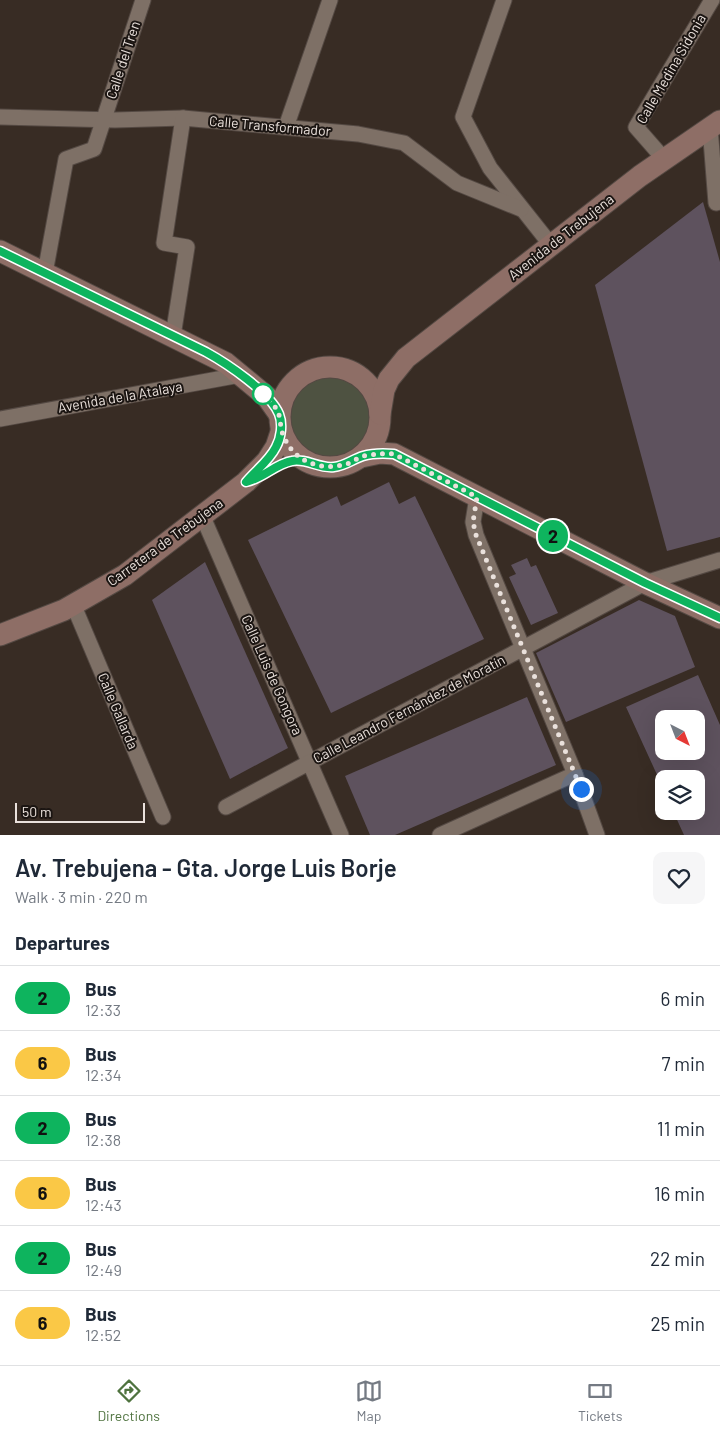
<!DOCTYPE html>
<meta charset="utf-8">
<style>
:root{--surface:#fff;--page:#f6f6f7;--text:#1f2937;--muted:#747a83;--line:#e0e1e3;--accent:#4f733f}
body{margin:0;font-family:Barlow,sans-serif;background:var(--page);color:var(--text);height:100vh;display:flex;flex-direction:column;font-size:19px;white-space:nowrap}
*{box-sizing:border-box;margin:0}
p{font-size:16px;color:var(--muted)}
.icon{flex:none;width:28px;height:28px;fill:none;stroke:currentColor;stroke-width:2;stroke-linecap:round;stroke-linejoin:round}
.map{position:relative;height:835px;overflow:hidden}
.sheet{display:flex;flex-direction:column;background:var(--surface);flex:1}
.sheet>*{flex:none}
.badge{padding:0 10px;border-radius:16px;font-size:18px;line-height:32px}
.needle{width:32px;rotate:138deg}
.tools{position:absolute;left:655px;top:710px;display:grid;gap:10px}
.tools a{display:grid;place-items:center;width:50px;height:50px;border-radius:10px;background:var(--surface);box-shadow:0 5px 20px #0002;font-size:25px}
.scale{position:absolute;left:15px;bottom:12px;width:130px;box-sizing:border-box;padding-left:5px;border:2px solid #eae1dc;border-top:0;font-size:14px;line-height:18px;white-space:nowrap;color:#eae1dc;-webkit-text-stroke:4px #1b1512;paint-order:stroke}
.you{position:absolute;width:25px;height:25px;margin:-12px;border:4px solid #fff;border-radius:50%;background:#1a73e8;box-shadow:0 0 0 8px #1a73e833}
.map>.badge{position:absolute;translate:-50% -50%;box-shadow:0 0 0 2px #fff}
h2{padding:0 15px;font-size:19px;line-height:45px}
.round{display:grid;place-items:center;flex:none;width:52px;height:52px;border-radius:10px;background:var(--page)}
.headline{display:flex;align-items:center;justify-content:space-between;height:85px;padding:0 15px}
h1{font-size:24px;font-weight:600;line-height:38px}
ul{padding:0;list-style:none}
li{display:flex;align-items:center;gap:15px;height:65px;padding:0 15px;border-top:1px solid var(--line)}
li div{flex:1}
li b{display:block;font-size:19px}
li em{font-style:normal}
li .badge{min-width:55px;font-weight:700;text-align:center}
.dock{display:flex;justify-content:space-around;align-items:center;height:70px;border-top:1px solid var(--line);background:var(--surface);font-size:14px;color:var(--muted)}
.dock a{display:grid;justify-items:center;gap:2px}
.dock .active{color:var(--accent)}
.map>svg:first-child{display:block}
</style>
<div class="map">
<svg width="720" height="835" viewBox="0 0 720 835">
<rect width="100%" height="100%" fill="#382c24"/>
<!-- green -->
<circle fill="#4e5241" cx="329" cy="418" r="42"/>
<!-- building -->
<g fill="#5e525e" fill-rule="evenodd">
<polygon points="703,202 720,262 720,537 667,551 595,285"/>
<polygon points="389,482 399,504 415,496 484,639 331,713 248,540 337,496 341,506"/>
<polygon points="527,558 531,567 536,565 558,613 531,625 509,577 516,574 511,565"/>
<polygon points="205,562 288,748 230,779 152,600"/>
<polygon points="639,600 675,616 695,667 566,722 536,653"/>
<path d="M698 675 720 725V835H684L673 811H696V779H664V790L626 707ZM664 719H696V751H664Z"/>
<polygon points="527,697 556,765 395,835 370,835 345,776"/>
</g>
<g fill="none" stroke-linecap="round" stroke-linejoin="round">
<!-- street casing -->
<g stroke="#544943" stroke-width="17">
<g id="street">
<polyline points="504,0 463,117 490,168 551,245"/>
<polyline points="0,117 115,120 183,118 358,134 404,143 457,183 521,209"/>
<polyline points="286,127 330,0"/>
<polyline points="710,127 716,203 720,202"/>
<polyline points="664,159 636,127 712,0"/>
<polyline points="45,273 66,159 94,149 143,0"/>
<polyline points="173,336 187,247 164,243 183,118"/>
<polyline points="0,419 240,375"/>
<polyline points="477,497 473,522 476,535 575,774 597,835"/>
<polyline points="202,515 341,835"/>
<polyline points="73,604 163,817"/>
<polyline points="226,807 645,583 720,560"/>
<polyline points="440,835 575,774"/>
</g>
</g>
<!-- secondary casing -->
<g stroke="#544943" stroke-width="23">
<g id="secondary">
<polyline points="0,251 226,363 267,397 279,414"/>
<circle cx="330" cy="417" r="50"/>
<polyline points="380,414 384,390 389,379 406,358 640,176 720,121"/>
<polyline points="361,457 380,453 394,454 645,583 720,618"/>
<polyline points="0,635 64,610 125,575 246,482 267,461 276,447 281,432"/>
</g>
</g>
<!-- street -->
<use href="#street" stroke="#7e7066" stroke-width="15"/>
<!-- secondary -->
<use href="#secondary" stroke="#8e6e66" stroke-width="21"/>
</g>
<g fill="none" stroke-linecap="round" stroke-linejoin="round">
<!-- line casing -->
<g stroke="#fff" stroke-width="11">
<path id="line" d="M0 251 206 352C226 363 270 392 279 414 283 424 281 438 276 447 269 461 256 470 246 482 264 478 275 464 292 461 307 458 319 469 334 467 345 466 353 459 363 456 373 453 383 453 394 454L645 583 720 618"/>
</g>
<!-- line -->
<use href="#line" stroke="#0eb45e" stroke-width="8"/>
<!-- walk -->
<path stroke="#eae1dc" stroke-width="5" stroke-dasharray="0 9" d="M263 394C269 398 277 408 279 415 281 425 281 433 286 441 297 463 323 471 346 464 352 463 357 458 363 456 374 454 384 453 394 454L477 497 473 522 476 535 581 789"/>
</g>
<!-- markers -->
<circle fill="#fff" stroke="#0eb45e" stroke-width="2.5" cx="263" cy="394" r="10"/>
<g text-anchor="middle" stroke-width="4" stroke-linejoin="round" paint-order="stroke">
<!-- street labels -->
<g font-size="14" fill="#eae1dc" stroke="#1b1512">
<text transform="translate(123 60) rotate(-72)" y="5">Calle del Tren</text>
<text transform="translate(671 69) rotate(-60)" y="5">Calle Medina Sidonia</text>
<text transform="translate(270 126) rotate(5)" y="5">Calle Transformador</text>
<text transform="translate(561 237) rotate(-38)" y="5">Avenida de Trebujena</text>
<text transform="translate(120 397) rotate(-10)" y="5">Avenida de la Atalaya</text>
<text transform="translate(165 542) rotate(-36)" y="5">Carretera de Trebujena</text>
<text transform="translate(272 675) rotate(66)" y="5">Calle Luis de Gongora</text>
<text transform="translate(409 709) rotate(-28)" y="5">Calle Leandro Fernández de Moratín</text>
<text transform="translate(118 711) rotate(67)" y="5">Calle Gallarda</text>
</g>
</g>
</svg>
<div class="tools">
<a><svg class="needle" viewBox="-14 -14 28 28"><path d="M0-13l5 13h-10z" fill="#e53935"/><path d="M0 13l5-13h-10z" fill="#747a83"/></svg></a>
<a><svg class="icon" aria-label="layers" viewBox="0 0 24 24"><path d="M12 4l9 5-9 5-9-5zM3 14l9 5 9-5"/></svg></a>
</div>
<div class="scale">50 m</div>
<div class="you" style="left:581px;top:789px"></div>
<b class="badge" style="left:553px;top:536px;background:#0eb45e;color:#111">2</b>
</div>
<section class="sheet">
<div class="headline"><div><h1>Av. Trebujena - Gta. Jorge Luis Borje</h1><p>Walk · 3 min · 220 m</p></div><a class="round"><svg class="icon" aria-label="heart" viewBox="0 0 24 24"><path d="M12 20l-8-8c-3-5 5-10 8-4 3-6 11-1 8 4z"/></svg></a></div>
<h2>Departures</h2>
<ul>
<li><span class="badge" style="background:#0eb45e;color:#111">2</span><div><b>Bus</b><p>12:33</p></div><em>6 min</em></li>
<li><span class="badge" style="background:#fac846;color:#111">6</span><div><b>Bus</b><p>12:34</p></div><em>7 min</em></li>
<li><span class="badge" style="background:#0eb45e;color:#111">2</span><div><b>Bus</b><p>12:38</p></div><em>11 min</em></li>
<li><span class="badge" style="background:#fac846;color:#111">6</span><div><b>Bus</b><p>12:43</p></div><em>16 min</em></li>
<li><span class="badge" style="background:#0eb45e;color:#111">2</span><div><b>Bus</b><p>12:49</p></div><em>22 min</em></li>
<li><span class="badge" style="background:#fac846;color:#111">6</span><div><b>Bus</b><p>12:52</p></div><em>25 min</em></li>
</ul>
</section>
<nav class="dock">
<a class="active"><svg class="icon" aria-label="directions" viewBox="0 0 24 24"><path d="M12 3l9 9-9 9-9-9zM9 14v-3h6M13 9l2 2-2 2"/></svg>Directions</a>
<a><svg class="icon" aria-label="map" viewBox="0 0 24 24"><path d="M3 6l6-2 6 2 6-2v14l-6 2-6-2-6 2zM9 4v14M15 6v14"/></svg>Map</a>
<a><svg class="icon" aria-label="tickets" viewBox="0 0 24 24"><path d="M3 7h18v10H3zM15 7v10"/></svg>Tickets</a>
</nav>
